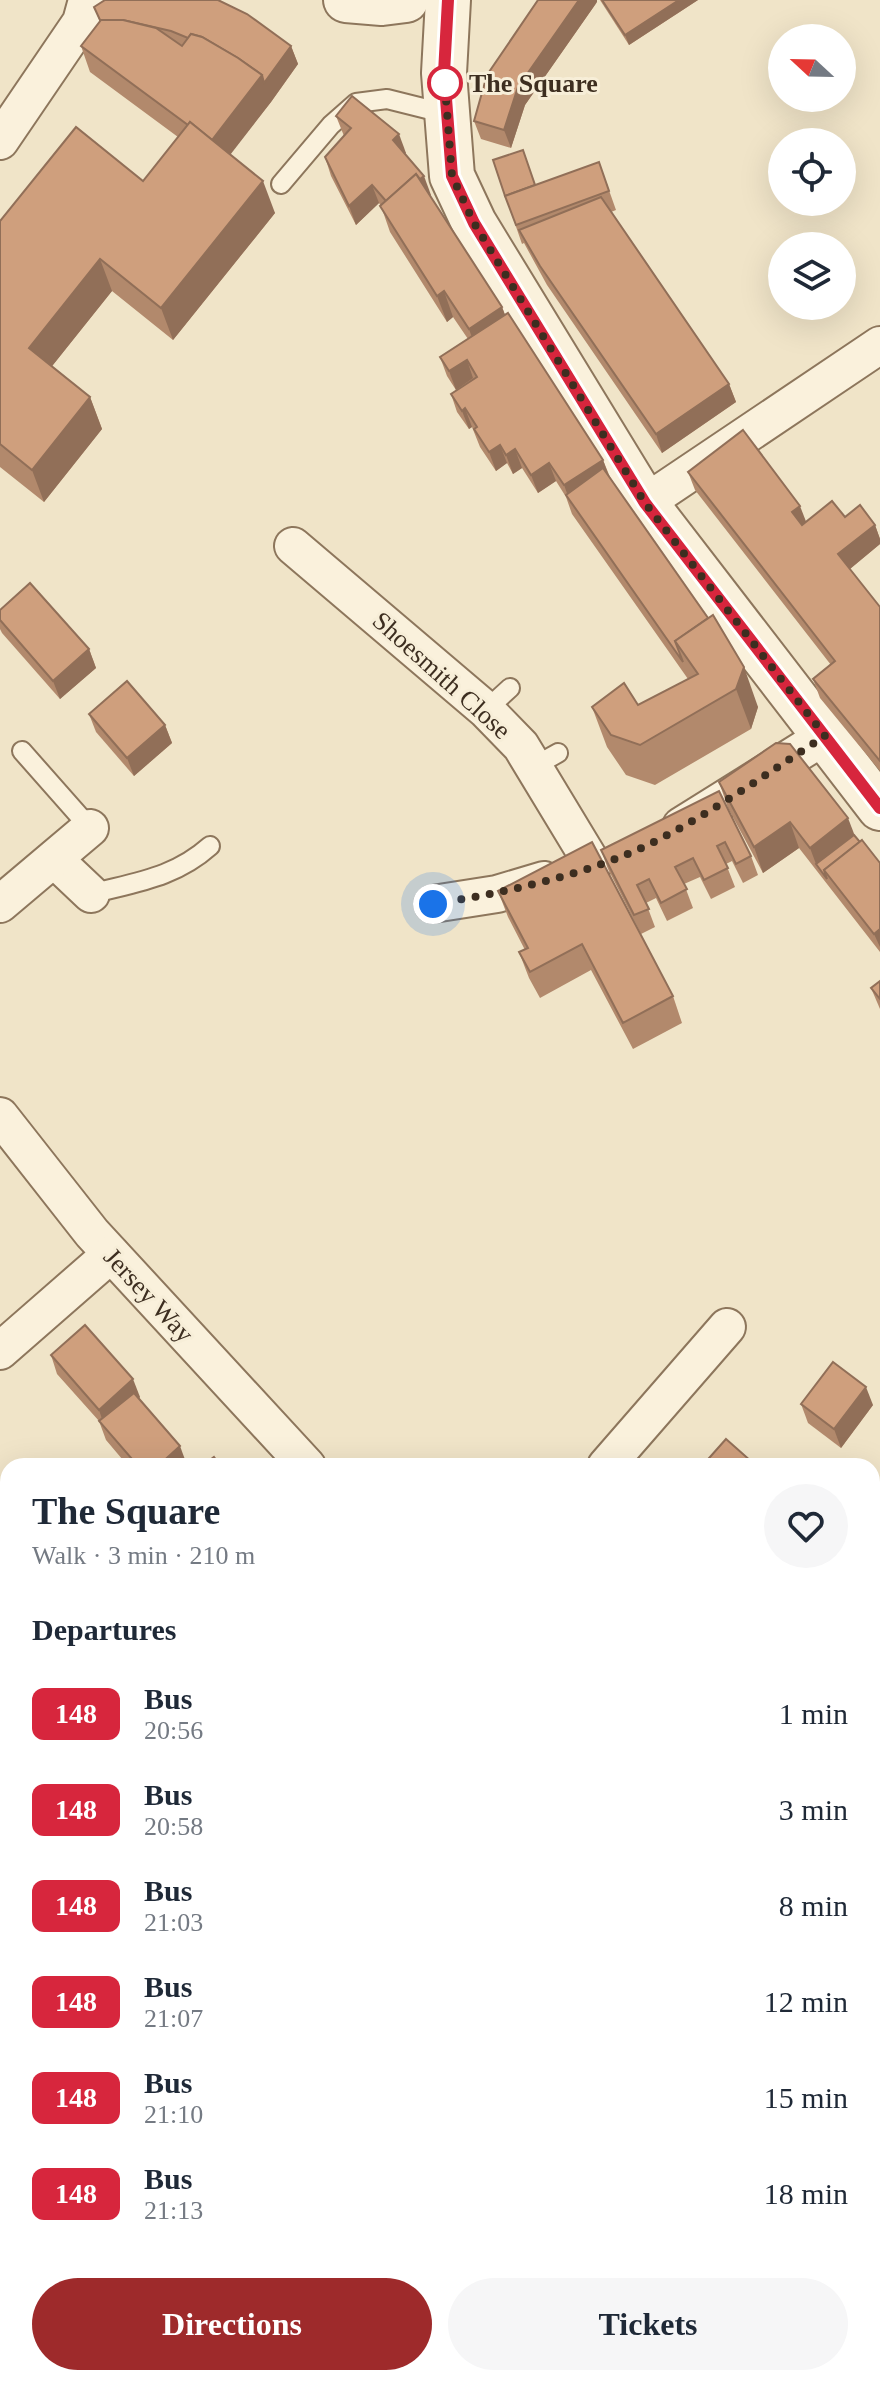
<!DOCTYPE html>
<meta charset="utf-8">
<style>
:root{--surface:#fff;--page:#f6f6f7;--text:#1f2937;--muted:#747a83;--accent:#9e2a2b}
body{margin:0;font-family:"Times New Roman",serif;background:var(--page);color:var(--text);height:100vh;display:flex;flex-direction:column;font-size:30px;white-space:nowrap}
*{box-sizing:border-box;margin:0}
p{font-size:26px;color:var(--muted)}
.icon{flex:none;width:44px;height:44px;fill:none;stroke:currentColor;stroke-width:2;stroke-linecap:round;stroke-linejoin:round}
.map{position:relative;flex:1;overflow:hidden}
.sheet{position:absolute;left:0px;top:1458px;width:880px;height:928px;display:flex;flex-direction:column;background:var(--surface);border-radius:24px 24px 0 0;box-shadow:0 8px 32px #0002}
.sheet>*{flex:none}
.badge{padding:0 16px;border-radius:12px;font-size:28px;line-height:52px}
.needle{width:52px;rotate:292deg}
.tools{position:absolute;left:768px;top:24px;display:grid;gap:16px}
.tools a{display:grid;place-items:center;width:88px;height:88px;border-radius:50%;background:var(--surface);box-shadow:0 8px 32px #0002;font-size:40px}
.you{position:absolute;width:40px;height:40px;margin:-20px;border:6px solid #fff;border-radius:50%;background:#1a73e8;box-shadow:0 0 0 12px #1a73e833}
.map>.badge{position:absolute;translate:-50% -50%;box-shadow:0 0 0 4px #fff}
h2{padding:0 32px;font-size:30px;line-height:72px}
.round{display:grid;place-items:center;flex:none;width:84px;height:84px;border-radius:42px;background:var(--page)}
.head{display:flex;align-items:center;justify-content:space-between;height:136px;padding:0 32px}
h1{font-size:38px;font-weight:700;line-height:60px}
.primary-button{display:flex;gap:16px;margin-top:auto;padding:16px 32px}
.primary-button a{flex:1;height:92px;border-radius:48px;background:var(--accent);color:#fff;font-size:32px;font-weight:700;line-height:92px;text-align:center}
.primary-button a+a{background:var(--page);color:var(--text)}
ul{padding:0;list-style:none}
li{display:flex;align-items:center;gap:24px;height:96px;padding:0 32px}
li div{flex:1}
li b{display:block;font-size:30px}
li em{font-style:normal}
li .badge{min-width:88px;font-weight:700;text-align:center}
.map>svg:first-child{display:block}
</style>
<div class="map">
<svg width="880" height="2386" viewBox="0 0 880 2386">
<rect width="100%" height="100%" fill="#f0e4c8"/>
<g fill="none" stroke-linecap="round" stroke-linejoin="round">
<!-- service casing -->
<g stroke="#8d765c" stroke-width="22">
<g id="service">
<polyline points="281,184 331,125 356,103 387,99 447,114"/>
<polyline points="486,710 510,688"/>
<polyline points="22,751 90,828"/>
<polyline points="533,767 558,753"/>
<path d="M91 894C136 882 174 878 210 846"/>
</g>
</g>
<!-- minor casing -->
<g stroke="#8d765c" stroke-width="40">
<g id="minor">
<polyline points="0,141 81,22 87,0"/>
<polyline points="645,503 880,345"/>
<polyline points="293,546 486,710 521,746 593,865"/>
<polyline points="681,826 825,736"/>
<polyline points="54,859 91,894"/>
<polyline points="0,904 90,828"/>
<polyline points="433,904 497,894 544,880"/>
<polyline points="0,1116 92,1233 307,1466"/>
<polyline points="0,1351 111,1254"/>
<polyline points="606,1466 727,1327"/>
<polyline points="872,1516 880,1505"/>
<polyline points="872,1708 880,1715"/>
<polyline points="0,1728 8,1734"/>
<polyline points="872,1797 880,1793"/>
<polyline points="0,2382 8,2367"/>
</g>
</g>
<!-- tertiary casing -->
<g stroke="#8d765c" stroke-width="48">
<g id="tertiary">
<polyline points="346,0 382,3 406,0"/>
<polyline points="448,0 444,73 452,176 474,223 645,503 880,808"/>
</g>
</g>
<!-- service -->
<use href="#service" stroke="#faf1dc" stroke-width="18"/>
<!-- minor -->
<use href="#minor" stroke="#faf1dc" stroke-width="36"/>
<!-- tertiary -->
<use href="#tertiary" stroke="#faf1dc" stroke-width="44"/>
</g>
<!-- wall -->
<g fill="#b2896c">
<polygon points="600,0 698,0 629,45"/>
<polygon points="597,2 525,105 511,148 481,139 474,121"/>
<polygon points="94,7 291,46 298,64 271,102 230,154 275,213 173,340 112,291 52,366 90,397 102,429 44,502 0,467 0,221 143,181 178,137 90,72 81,46 100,22"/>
<polygon points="336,116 406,153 405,153 430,195 502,307 505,315 603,460 610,477 758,707 751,729 655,785 626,775 607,747 592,707 638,705 688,679 572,514 566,497 556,481 538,493 522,468 513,474 507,463 496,471 480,447 472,427 469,429 457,412 451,394 474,379 456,390 447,376 440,357 468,339 453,317 447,322 390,232 381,206 379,203 356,225 331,176 325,157 344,136"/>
<polygon points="493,160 535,185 599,162 616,210 611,212 729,384 736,402 662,453 547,285 524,243 522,244"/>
<polygon points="688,472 806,522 845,517 875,525 880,539 880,544 850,569 880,607 880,771 820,698 813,679 831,665 695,490"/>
<polygon points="0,610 89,649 96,668 60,699 2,633 0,629"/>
<polygon points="89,714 165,725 172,743 134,776 96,732"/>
<polygon points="719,782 854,835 880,863 880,952 799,848 763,873 728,808"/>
<polygon points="719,791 751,856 758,875 743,883 732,861 726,864 735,887 711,899 700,877 684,884 693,908 667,921 656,898 646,903 655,927 641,934 608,869 601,850"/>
<polygon points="498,891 673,996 682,1023 633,1049 591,970 540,998 529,978 519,952 525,950 508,917"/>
<polygon points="880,981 880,1009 871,988"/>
<polygon points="51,1355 140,1397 139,1399 187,1465 186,1466 128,1466 106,1440 99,1421 57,1374"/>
<polygon points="801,1404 873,1405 841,1448 808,1423"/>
<polygon points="8,1575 8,1656 0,1652 0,1589"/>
<polygon points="0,1800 8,1805 8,1888 0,1884"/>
<polygon points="8,2164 8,2196 0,2176"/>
</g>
<!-- shaded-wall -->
<g fill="#916f58">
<polygon points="579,0 597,0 597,2 525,105 511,148 504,130 518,87"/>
<polygon points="679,0 698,0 629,45 625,35"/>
<polygon points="291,46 298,64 271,102 220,168 210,141 262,75"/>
<polygon points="399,134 406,153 400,158 393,140"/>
<polygon points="424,176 431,195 397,225 391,206"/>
<polygon points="263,181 275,213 173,340 161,308"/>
<polygon points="372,185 379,203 356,225 349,206"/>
<polygon points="100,259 112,291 41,380 29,348"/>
<polygon points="444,291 453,317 447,322 437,296"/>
<polygon points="502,307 512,333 478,355 469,329"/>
<polygon points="467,360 473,378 456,390 449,371"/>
<polygon points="729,384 736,402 662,453 656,434"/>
<polygon points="90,397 102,429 44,502 32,470"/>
<polygon points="465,408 472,427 469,429 462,411"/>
<polygon points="500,445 507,463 496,471 489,452"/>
<polygon points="515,449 522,468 513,474 506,455"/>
<polygon points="603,460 610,479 571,504 564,485"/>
<polygon points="549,463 556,481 538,493 531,475"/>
<polygon points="800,506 807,524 798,531 792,512"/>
<polygon points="875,525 880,539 880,544 845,573 838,554"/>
<polygon points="89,649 96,668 60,699 53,681"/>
<polygon points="744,667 758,707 751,729 736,689"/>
<polygon points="165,725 172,743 134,776 127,758"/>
<polygon points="848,818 858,844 816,864 810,848"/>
<polygon points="790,822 799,848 763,873 754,847"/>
<polygon points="880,929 880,947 874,934"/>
<polygon points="133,1379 140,1397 105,1428 99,1410"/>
<polygon points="866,1387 873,1405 841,1448 834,1429"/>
<polygon points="180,1446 187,1465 186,1466 158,1466"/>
<polygon points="4,1478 8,1488 8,1500 0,1509 0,1483"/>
<polygon points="8,2245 8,2275 0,2289 0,2259"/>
</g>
<!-- building -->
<g fill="#cf9f7d" stroke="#916f58" stroke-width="2">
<polygon points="105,0 218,0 247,14 291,46 264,83 262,75 238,58 202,37 191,34 188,38 171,31 123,20 100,20 94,7"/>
<polygon points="538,0 579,0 518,87 504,130 474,121 487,75"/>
<polygon points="602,0 679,0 625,35"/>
<polygon points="101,20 123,20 156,28 182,46 191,34 202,37 238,58 262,75 212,140 190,122 188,125 81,46"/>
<polygon points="352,96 399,134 393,140 424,176 420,179 416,174 386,201 372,185 349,206 325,157 351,128 336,116"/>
<polygon points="190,122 263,181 161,308 100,259 29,348 90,397 32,470 0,444 0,221 76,127 143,181"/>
<polygon points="523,150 535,185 505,196 493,160"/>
<polygon points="599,162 609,191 516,225 505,196"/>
<polygon points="416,174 502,307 469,329 444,291 437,296 380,206"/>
<polygon points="601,197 729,384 656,434 540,266 519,230"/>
<polygon points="508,313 603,460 564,485 549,463 531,475 515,449 506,455 500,445 489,452 474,429 477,427 465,408 462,411 451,394 477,377 467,360 449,371 440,357"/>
<polygon points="743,430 800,506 792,512 802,525 832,501 845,517 860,505 875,525 838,554 880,607 880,761 813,679 835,661 688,472"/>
<polygon points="603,468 708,618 675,641 683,662 566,495"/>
<polygon points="30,583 89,649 53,681 0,620 0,610"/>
<polygon points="713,615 744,667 736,689 640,745 611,735 592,707 624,683 638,705 698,674 675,641"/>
<polygon points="127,681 165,725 127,758 89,714"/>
<polygon points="776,743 790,744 848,818 810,848 790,822 754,847 719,782"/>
<polygon points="719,791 751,856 736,864 725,842 717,846 728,868 704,880 693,858 675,867 687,889 661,903 649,879 637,885 649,909 634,915 601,850"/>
<polygon points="854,835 860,842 824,870 827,879 816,864"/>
<polygon points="862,840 880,863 880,929 874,934 824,870"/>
<polygon points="592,842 673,996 623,1023 582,944 530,972 519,952 528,948 498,891"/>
<polygon points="880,981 880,999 871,988"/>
<polygon points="85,1325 133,1379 99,1410 51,1355"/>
<polygon points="833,1362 866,1387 834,1429 801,1404"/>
<polygon points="134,1393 180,1446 158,1466 138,1466 99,1421"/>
<polygon points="726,1439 752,1462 748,1466 702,1466"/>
<polygon points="214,1457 221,1466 202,1466"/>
<polygon points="8,1575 8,1642 0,1637 0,1589"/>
<polygon points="0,1800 8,1805 8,1874 0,1869"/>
<polygon points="8,2164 8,2181 0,2176"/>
<polygon points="0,2202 8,2207 8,2245 0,2259"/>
<polygon points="872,2361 880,2365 880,2386 832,2386 836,2378 872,2378"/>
</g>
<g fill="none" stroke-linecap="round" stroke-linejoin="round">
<!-- line casing -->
<g stroke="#fff" stroke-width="18">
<polyline id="line" points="448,0 444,73 452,176 474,223 645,503 880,808"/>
</g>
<!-- line -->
<use href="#line" stroke="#d7263d" stroke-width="12"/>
<!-- walk -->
<path stroke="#3d2e20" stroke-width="8" stroke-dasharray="0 14.4" d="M433 904C495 894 559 881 618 858 689 830 761 777 825 736L645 503 474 223 452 176 444 73 445 83"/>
</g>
<!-- markers -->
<circle fill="#fff" stroke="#d7263d" stroke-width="4" cx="445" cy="83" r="16"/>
<g text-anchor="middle" stroke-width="6" stroke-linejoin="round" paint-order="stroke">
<!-- stop labels -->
<g font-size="26" font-weight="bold" fill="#3d2e20" stroke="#f7eed8" text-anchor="start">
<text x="469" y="92">The Square</text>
</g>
<!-- street labels -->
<g font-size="26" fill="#3d2e20" stroke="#f7eed8">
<text transform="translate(442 675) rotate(42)" y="9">Shoesmith Close</text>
<text transform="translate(149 1295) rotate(47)" y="9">Jersey Way</text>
</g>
</g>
</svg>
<div class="tools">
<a><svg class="needle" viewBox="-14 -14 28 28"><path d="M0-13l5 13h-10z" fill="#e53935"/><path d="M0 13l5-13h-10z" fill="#747a83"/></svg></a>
<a><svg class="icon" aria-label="locate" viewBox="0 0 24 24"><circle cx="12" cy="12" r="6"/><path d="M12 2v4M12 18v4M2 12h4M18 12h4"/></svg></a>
<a><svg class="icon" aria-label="layers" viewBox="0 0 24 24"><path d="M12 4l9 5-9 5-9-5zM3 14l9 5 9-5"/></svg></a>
</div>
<div class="you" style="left:433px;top:904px"></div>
<section class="sheet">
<div class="head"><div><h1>The Square</h1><p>Walk · 3 min · 210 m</p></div><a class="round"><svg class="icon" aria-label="heart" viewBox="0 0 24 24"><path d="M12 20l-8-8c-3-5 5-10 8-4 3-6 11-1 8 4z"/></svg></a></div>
<h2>Departures</h2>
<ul>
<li><span class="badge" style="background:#d7263d;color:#fff">148</span><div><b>Bus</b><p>20:56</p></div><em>1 min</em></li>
<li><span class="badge" style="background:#d7263d;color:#fff">148</span><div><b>Bus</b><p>20:58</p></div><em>3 min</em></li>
<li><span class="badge" style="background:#d7263d;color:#fff">148</span><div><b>Bus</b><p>21:03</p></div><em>8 min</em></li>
<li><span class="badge" style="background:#d7263d;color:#fff">148</span><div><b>Bus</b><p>21:07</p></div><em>12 min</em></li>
<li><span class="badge" style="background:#d7263d;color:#fff">148</span><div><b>Bus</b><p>21:10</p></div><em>15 min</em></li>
<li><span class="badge" style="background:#d7263d;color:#fff">148</span><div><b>Bus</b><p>21:13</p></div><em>18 min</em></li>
</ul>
<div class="primary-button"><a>Directions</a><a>Tickets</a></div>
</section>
</div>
